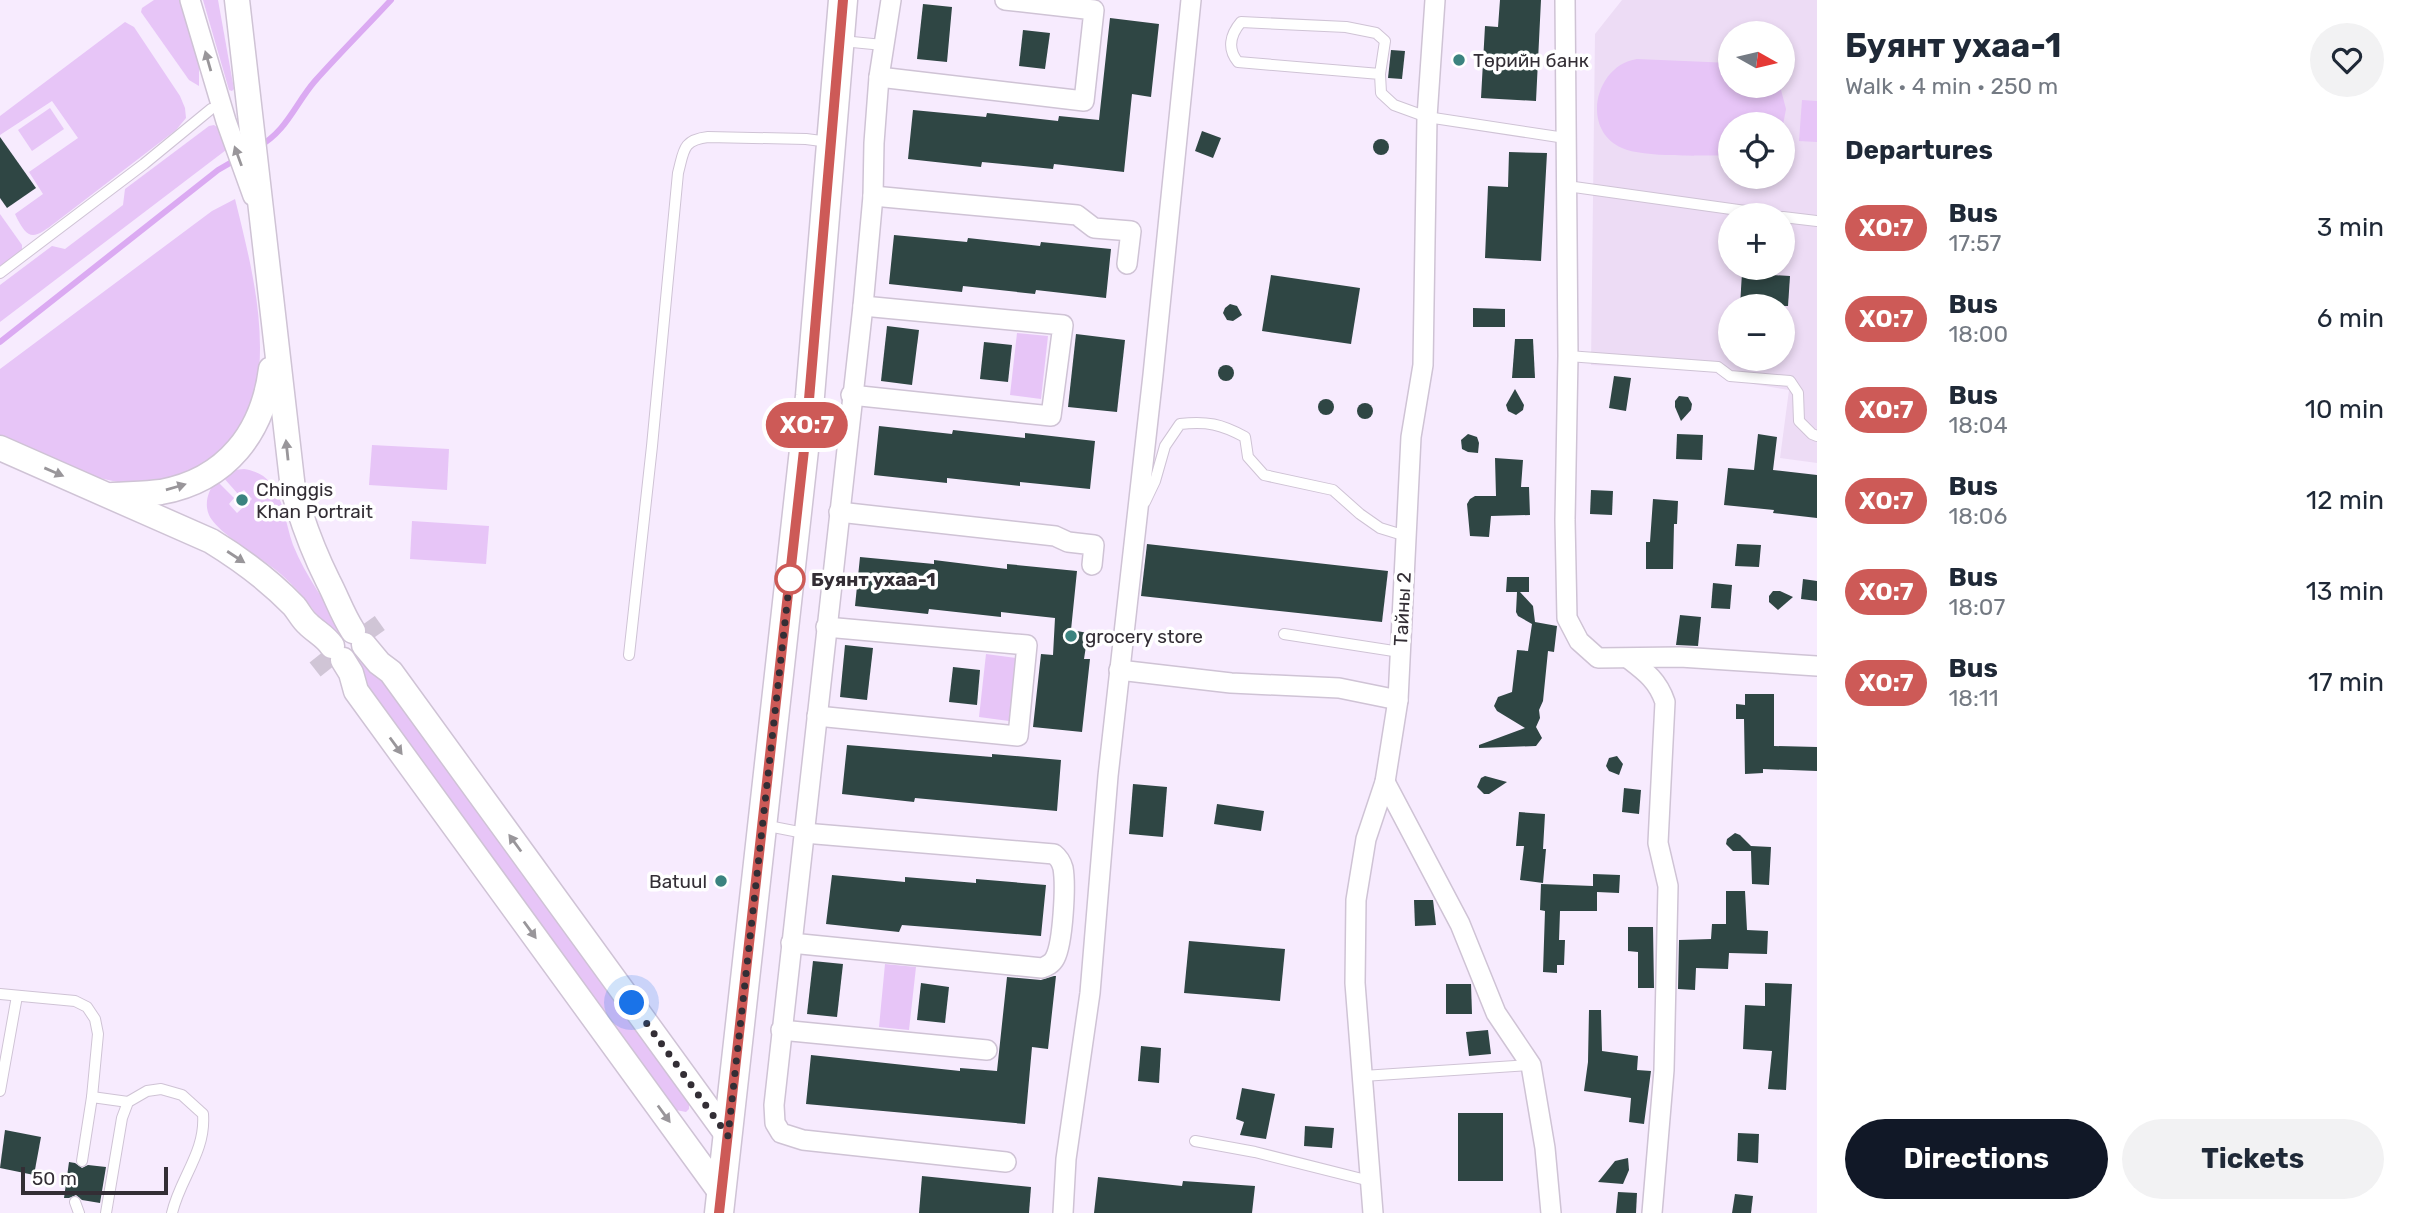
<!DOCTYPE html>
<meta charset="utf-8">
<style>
:root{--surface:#fff;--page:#f2f2f3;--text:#1f2937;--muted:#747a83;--accent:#111827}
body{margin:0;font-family:Rubik,sans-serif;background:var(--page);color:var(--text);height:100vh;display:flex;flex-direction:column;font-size:26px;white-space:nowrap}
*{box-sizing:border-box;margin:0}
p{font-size:23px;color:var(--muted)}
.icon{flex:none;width:38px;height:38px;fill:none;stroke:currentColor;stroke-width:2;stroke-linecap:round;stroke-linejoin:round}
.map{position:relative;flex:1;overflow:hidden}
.sheet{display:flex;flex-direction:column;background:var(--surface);width:595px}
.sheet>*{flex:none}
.badge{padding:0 14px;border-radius:23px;font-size:24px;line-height:46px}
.needle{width:46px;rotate:98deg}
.fabs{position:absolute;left:1718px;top:21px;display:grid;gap:14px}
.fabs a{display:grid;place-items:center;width:77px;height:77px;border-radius:50%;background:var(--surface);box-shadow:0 4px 10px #0003;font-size:35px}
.scale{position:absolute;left:21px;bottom:18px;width:147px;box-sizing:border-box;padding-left:7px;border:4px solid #332e35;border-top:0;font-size:19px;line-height:24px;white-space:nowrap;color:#332e35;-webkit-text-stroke:5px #fff;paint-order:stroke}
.you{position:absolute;width:35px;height:35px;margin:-18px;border:5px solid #fff;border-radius:50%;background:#1a73e8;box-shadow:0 0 0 10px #1a73e833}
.map>.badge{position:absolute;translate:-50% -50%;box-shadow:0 0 0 4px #fff}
h2{padding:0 28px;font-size:26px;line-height:63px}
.round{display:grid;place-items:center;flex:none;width:74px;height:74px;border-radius:37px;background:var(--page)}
.headline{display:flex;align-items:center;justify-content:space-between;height:119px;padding:0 28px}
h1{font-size:33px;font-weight:700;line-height:52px}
.button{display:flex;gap:14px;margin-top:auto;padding:14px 28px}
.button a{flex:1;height:80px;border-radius:42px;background:var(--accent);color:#fff;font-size:28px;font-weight:700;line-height:80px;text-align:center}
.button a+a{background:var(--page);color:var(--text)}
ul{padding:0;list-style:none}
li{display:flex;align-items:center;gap:21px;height:91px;padding:0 28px}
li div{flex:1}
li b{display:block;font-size:26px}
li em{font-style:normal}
li .badge{min-width:77px;font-weight:700;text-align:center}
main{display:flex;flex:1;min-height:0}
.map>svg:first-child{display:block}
</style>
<main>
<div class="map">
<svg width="1817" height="1213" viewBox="0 0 1817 1213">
<rect width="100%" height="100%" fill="#f7ebfe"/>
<!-- built -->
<path fill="#eddcf5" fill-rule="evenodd" d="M1622 0H1817V463L1780 458 1789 390 1753 384 1712 371 1591 365 1595 34ZM1731 33H1783V86H1731ZM1731 124H1783V177H1731ZM1731 215H1783V268H1731ZM1731 306H1783V359H1731Z"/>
<!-- green -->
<g fill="#e7c5f7">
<polygon points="154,0 181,0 199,67 199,86 189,80 141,12 142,8"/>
<polygon points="203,0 218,0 234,89 232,91 229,90"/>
<path d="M125 22 134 27 180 96 185 108 186 118 176 130 56 222C34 239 28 242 15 214L43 194 29 172 78 138 52 101 0 135V116Z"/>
<path d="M1637 59 1731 63V86H1780L1786 109 1783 125 1731 124V156C1705 155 1643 158 1622 148 1580 130 1595 65 1637 59Z"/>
<polygon points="1802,100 1817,101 1817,142 1799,141"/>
<polygon points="50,108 64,129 32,151 18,130"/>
<polygon points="214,125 220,129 226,150 0,322 0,285 52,246 65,249 123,205 125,189 209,126"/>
<path d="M235 199C250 260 267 324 257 387 256 394 256 402 253 408 246 425 223 449 209 461 188 478 145 487 118 482 78 475 37 452 0 435V369L212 211Z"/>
<polygon points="0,214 22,245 22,250 0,267"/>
<polygon points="1017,333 1048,336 1041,399 1010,395"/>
<polygon points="372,445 449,449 447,490 369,485"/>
<path d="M244 469C255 471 264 474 271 484 284 500 286 526 293 545 306 577 327 604 345 633L335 640C319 618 304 595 284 577 267 560 218 535 209 515 204 504 208 489 217 481L234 498 229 504 237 513 252 499 244 490 238 494 222 476 234 470Z"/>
<polygon points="412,521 489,526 486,564 410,559"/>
<polygon points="361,652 689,1103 689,1109 686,1112 676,1110 348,660"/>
<polygon points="986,654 1016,658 1009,721 979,717"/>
<polygon points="885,964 916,967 909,1030 879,1027"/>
</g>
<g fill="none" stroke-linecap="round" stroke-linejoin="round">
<!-- stream -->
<g stroke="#dbaaf2" stroke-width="6">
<path d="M258 147C287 131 295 104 315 81 340 53 366 27 391 0"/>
<polyline points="0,342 218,170 237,159"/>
</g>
</g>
<!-- building -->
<g fill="#2f4644">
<polygon points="1500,0 1541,0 1536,101 1481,98 1485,26 1498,27"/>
<polygon points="923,4 952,7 947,62 917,59"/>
<polygon points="1110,18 1159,24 1151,97 1132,94 1124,172 1054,164 1053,169 982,162 981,167 908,159 913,110 986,117 987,113 1058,121 1059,116 1099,120"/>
<polygon points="1023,30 1050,33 1045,69 1019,66"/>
<polygon points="1391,50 1405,51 1402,79 1388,78"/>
<polygon points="1202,131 1221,138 1213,158 1195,151"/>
<polygon points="0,137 36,188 7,208 0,198"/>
<circle cx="1381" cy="147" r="8"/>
<polygon points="1509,152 1547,153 1541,261 1485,258 1488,186 1508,187"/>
<polygon points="894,235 967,242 968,238 1040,246 1041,242 1111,249 1106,298 1036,290 1035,294 963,286 962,292 889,284"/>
<polygon points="1742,273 1790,276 1788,306 1740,306"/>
<polygon points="1271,275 1360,288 1351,344 1262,331"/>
<polygon points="1230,304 1237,306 1242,315 1233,321 1227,320 1223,313 1225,308"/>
<polygon points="1473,308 1505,309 1505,327 1473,327"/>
<polygon points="887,326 919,330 912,385 881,381"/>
<polygon points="1076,334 1125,340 1117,412 1068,407"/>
<polygon points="1515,339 1533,339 1535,378 1512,378"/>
<polygon points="984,342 1012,345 1008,382 980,379"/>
<circle cx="1226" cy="373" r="8"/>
<polygon points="1614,376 1631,378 1626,411 1609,408"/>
<polygon points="1515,389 1524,405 1523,410 1516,415 1508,411 1506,405"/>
<polygon points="1679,396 1688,397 1692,404 1691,410 1681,421 1675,407 1675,401"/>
<circle cx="1326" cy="407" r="8"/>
<circle cx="1365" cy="411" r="8"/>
<polygon points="879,426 952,434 953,430 1025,438 1025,433 1095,441 1090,489 1020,482 1020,486 947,478 947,483 874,475"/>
<polygon points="1468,434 1477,437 1479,443 1478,453 1468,452 1462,449 1461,440"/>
<polygon points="1677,434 1703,435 1702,460 1676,459"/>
<polygon points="1758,434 1777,437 1773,470 1817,475 1817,518 1773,513 1774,510 1724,505 1728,468 1754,470"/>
<polygon points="1495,458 1523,460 1521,487 1529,487 1530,515 1491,516 1489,537 1470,536 1467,504 1470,499 1475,496 1496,496"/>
<polygon points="1591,490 1613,491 1612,515 1590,514"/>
<polygon points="1653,499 1678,501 1677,524 1674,524 1673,569 1646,569 1646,542 1650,542"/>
<polygon points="1147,544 1388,571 1382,622 1141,596"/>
<polygon points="1737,544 1761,545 1759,567 1735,566"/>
<polygon points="860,557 934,564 934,560 1007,569 1007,564 1077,571 1071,630 1088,633 1084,659 1090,659 1082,732 1033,727 1041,654 1053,655 1055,618 1001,612 1001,617 929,609 928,614 855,606"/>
<polygon points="1507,577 1529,577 1529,592 1520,592 1533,606 1535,622 1557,626 1554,652 1548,651 1543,701 1539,710 1540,718 1536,727 1542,738 1536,746 1479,748 1479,745 1525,728 1497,711 1494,706 1498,697 1512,692 1517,650 1528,651 1532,624 1518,616 1516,612 1517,592 1506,592"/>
<polygon points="1803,579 1817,581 1817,601 1801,599"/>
<polygon points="1713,583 1732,585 1730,609 1711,608"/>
<polygon points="1773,591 1780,591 1793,597 1778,610 1769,602 1769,596"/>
<polygon points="1680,615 1701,617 1698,646 1676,645"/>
<polygon points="845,645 873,648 867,700 840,697"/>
<polygon points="953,667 980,670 977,705 949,702"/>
<polygon points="1745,694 1774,694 1774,746 1817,747 1817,771 1763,769 1763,773 1745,774 1744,719 1736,719 1736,704 1745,705"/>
<polygon points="847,745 992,757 992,754 1061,760 1057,811 915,798 914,802 842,794"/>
<polygon points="1617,756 1623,764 1619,775 1609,771 1606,766 1609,758"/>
<polygon points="1485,776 1507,782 1489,794 1484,794 1477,787 1481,778"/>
<polygon points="1133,784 1167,787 1163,837 1129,834"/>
<polygon points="1624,788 1641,790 1639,814 1622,812"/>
<polygon points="1217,804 1264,811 1261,831 1214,824"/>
<polygon points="1519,812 1545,814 1543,849 1546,849 1543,883 1520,880 1524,846 1516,846"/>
<polygon points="1735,833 1740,835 1751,846 1771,847 1769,885 1752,884 1751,851 1733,851 1726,844 1727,839"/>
<polygon points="1593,874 1620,875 1619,893 1597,892 1597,911 1560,911 1559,940 1565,940 1564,965 1557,965 1557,973 1543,972 1545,911 1540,910 1541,884 1593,886"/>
<polygon points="832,875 905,882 905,877 976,883 976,879 1046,885 1041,936 902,925 899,932 826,924"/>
<polygon points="1726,891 1745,891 1747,930 1768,931 1767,954 1729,953 1728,969 1696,968 1695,990 1678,989 1679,940 1711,939 1712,924 1726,924"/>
<polygon points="1414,900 1433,900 1436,925 1415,926"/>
<polygon points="1628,927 1653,927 1654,988 1638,988 1638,952 1628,951"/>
<polygon points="1189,941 1285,949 1280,1001 1184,993"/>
<polygon points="813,961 843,964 837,1017 807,1014"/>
<polygon points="1054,976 1056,976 1048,1049 1032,1047 1025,1124 806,1104 811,1055 960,1071 960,1068 997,1071 1007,977 1041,980"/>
<polygon points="921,983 949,987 945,1023 917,1020"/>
<polygon points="1765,983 1792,984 1786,1090 1768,1089 1772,1051 1743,1049 1745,1005 1765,1006"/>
<polygon points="1446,984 1471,984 1472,1014 1446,1014"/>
<polygon points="1589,1010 1601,1010 1602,1051 1638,1056 1637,1070 1651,1071 1644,1124 1629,1122 1631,1098 1584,1091 1588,1062"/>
<polygon points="1488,1030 1491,1054 1469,1056 1466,1032"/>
<polygon points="1141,1046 1161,1048 1159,1083 1138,1081"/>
<polygon points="1242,1088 1275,1094 1266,1139 1240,1135 1244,1122 1236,1119"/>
<rect x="1458" y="1113" width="45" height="68"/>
<polygon points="1305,1126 1334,1128 1332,1148 1304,1146"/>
<polygon points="5,1130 41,1137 34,1175 0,1168"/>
<polygon points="1738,1133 1759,1134 1758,1163 1737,1161"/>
<polygon points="1628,1158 1629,1170 1623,1184 1598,1182 1615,1161"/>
<polygon points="69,1162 75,1163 82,1168 88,1165 106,1167 100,1203 82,1200 76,1195 69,1198 64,1198"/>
<polygon points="922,1176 1031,1187 1029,1213 919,1213"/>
<polygon points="1098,1177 1182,1186 1183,1181 1255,1186 1252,1213 1094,1213"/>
<polygon points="1618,1192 1637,1193 1636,1213 1616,1213"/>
<polygon points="1735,1194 1753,1196 1751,1213 1732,1213"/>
</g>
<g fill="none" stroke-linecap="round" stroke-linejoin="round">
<!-- tertiary-tunnel -->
<g stroke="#d0c5d6" stroke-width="24" stroke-dasharray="24 12" stroke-linecap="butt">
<polyline points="365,623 375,637"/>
<polyline points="319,655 330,669"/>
</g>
<!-- service casing -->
<g stroke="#cfc3d5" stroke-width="12">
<g id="service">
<polyline points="842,41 883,45"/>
<path d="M1380 74 1238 62C1227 49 1230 35 1241 22L1346 27 1376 33 1385 41 1380 74 1381 93 1394 105 1427 117 1565 138"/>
<polyline points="1567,186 1774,215"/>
<polyline points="1783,217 1817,221"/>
<polyline points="0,273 144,164 211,109"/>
<polyline points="1568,356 1718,367 1730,376 1790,381 1798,393 1799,421 1812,434 1817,436"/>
<path d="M1145 502 1155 481 1165 446 1180 424C1207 421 1221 424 1245 437L1248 457 1264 475 1333 490 1360 514 1380 528 1406 536"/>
<polyline points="1284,634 1400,652"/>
<path d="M629 655 652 446 678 173C684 151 682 140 708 137L806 139 829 142"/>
<polyline points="763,825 804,833"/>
<polyline points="0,994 75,1001 87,1007 95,1019 98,1034 92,1097"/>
<polyline points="1363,1076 1531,1065"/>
<polyline points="0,1091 17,996"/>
<polyline points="1195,1141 1255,1152 1370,1181"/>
<polyline points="82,1161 92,1097 128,1102"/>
<polyline points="75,1202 79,1213"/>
<path d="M106 1213 122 1118 128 1102 147 1091 161 1089 182 1095 203 1114C206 1152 180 1178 172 1213"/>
</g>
</g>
<!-- minor casing -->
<g stroke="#cfc3d5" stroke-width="22">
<g id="minor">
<polyline points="190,0 226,121 253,196"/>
<polyline points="891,0 879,77 874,143 873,196 863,306 774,1105 775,1123 781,1133 803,1140 1006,1162"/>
<polyline points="1565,0 1568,356 1565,520 1567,618 1579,641 1598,658 1680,657 1817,666"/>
<polyline points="879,77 1084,101 1094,10 1005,0"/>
<polyline points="873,196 1077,215 1094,228 1131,231 1127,264"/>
<polyline points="851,395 1051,416 1063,325 863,306"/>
<polyline points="839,512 1055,536 1068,542 1094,545 1092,565"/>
<path d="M1629 659C1646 672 1658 681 1665 702L1658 843 1668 886 1664 1070 1652 1213"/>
<polyline points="1119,670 1231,683 1339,688 1398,700"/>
<polyline points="817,716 1018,736 1027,645 826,627"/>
<polyline points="1385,782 1460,924 1496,1013 1531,1065 1545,1148 1551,1213"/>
<path d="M791 943 1042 968C1047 966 1052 964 1055 958 1063 943 1066 885 1063 868 1061 861 1059 858 1054 854L804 833"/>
<polyline points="781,1030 987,1050"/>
<polyline points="1063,1213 1066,1159 1090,993 1108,776 1153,375 1191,0"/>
<polyline points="1373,1213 1355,983 1356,900 1366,839 1385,782 1398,700 1411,437 1423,365 1427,117 1435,0"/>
</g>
</g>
<!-- tertiary casing -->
<g stroke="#cfc3d5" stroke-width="27">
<g id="tertiary">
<path d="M237 0 293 489C302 521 313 551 328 581 337 598 342 614 353 631"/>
<path d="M0 448 211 541C242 560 269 580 294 606 299 612 302 619 308 624 316 632 325 636 332 646"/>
<path d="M113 495C129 494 146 494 161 492 227 480 263 432 271 369"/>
<polyline points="364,645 379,663 391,672 728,1136"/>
<polyline points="343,660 351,673 356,691 721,1193"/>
</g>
</g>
<!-- secondary casing -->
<g stroke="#cfc3d5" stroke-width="31">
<polyline id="secondary" points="719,1213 810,396 843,0"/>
</g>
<!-- service -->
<use href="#service" stroke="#fff" stroke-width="10"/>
<!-- minor -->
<use href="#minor" stroke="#fff" stroke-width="19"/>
<!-- tertiary -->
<use href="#tertiary" stroke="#fff" stroke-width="24"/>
<!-- secondary -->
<use href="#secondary" stroke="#fff" stroke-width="28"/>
</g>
<!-- one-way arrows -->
<defs><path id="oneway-solid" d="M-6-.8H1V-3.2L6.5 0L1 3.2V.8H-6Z" transform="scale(1.75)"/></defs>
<g fill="#99969a">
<use href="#oneway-solid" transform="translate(208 61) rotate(-106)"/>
<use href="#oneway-solid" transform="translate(238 156) rotate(-110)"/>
<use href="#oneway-solid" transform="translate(287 450) rotate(-96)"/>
<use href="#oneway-solid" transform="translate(54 472) rotate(23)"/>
<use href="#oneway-solid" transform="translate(176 487) rotate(-16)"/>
<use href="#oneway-solid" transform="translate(236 557) rotate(33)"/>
<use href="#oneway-solid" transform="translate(396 746) rotate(54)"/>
<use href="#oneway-solid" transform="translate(515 843) rotate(-126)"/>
<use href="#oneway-solid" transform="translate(530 930) rotate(54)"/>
<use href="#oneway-solid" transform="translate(664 1114) rotate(54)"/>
</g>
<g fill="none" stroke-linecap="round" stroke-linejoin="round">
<!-- line casing -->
<g stroke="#fff" stroke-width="16">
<polyline id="line" points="719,1213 807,423 843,0"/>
</g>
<!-- line -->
<use href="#line" stroke="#cd5a57" stroke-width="10"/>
<!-- walk -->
<polyline stroke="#332e35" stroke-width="7" stroke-dasharray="0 12.6" points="632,1003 728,1136 790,577 790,579"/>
</g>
<!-- markers -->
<g fill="#3b837f" stroke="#fff" stroke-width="2.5">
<circle cx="1459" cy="60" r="7"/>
<circle cx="242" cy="500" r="7"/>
<circle cx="1071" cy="636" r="7"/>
<circle cx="721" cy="881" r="7"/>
</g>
<circle fill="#fff" stroke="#cd5a57" stroke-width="3.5" cx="790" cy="579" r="14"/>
<g text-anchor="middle" stroke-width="7" stroke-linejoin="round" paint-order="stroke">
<!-- poi labels -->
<g font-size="19" fill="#332e35" stroke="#fff" text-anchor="start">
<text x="1473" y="67">Төрийн банк</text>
<text x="256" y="496">Chinggis<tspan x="256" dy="22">Khan Portrait</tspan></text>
<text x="1085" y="643">grocery store</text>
<text x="707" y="888" text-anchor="end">Batuul</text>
</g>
<!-- stop labels -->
<g font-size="19" font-weight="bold" fill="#332e35" stroke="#fff" text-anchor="start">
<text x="811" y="586">Буянт ухаа-1</text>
</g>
<!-- street labels -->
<g font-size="19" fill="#332e35" stroke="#fff">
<text transform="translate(1402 609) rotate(-87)" y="7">Тайны 2</text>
</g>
</g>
</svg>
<div class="fabs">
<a><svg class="needle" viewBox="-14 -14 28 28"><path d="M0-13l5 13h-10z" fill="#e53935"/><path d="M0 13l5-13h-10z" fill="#747a83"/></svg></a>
<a><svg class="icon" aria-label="locate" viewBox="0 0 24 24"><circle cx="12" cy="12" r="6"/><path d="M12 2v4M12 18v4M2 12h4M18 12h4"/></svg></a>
<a>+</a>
<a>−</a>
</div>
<div class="scale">50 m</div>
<div class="you" style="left:632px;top:1003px"></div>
<b class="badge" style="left:807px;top:425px;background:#cd5a57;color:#fff">ХО:7</b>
</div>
<section class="sheet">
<div class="headline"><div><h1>Буянт ухаа-1</h1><p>Walk · 4 min · 250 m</p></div><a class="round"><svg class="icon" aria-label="heart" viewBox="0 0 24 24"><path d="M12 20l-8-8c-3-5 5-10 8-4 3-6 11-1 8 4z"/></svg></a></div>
<h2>Departures</h2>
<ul>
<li><span class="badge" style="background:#cd5a57;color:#fff">ХО:7</span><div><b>Bus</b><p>17:57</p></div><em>3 min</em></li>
<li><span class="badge" style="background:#cd5a57;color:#fff">ХО:7</span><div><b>Bus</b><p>18:00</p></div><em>6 min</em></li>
<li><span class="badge" style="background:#cd5a57;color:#fff">ХО:7</span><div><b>Bus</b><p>18:04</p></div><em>10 min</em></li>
<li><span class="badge" style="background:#cd5a57;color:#fff">ХО:7</span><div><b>Bus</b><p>18:06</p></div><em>12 min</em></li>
<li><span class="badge" style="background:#cd5a57;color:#fff">ХО:7</span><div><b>Bus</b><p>18:07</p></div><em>13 min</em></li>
<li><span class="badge" style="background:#cd5a57;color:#fff">ХО:7</span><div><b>Bus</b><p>18:11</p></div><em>17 min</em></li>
</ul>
<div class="button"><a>Directions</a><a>Tickets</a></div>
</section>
</main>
